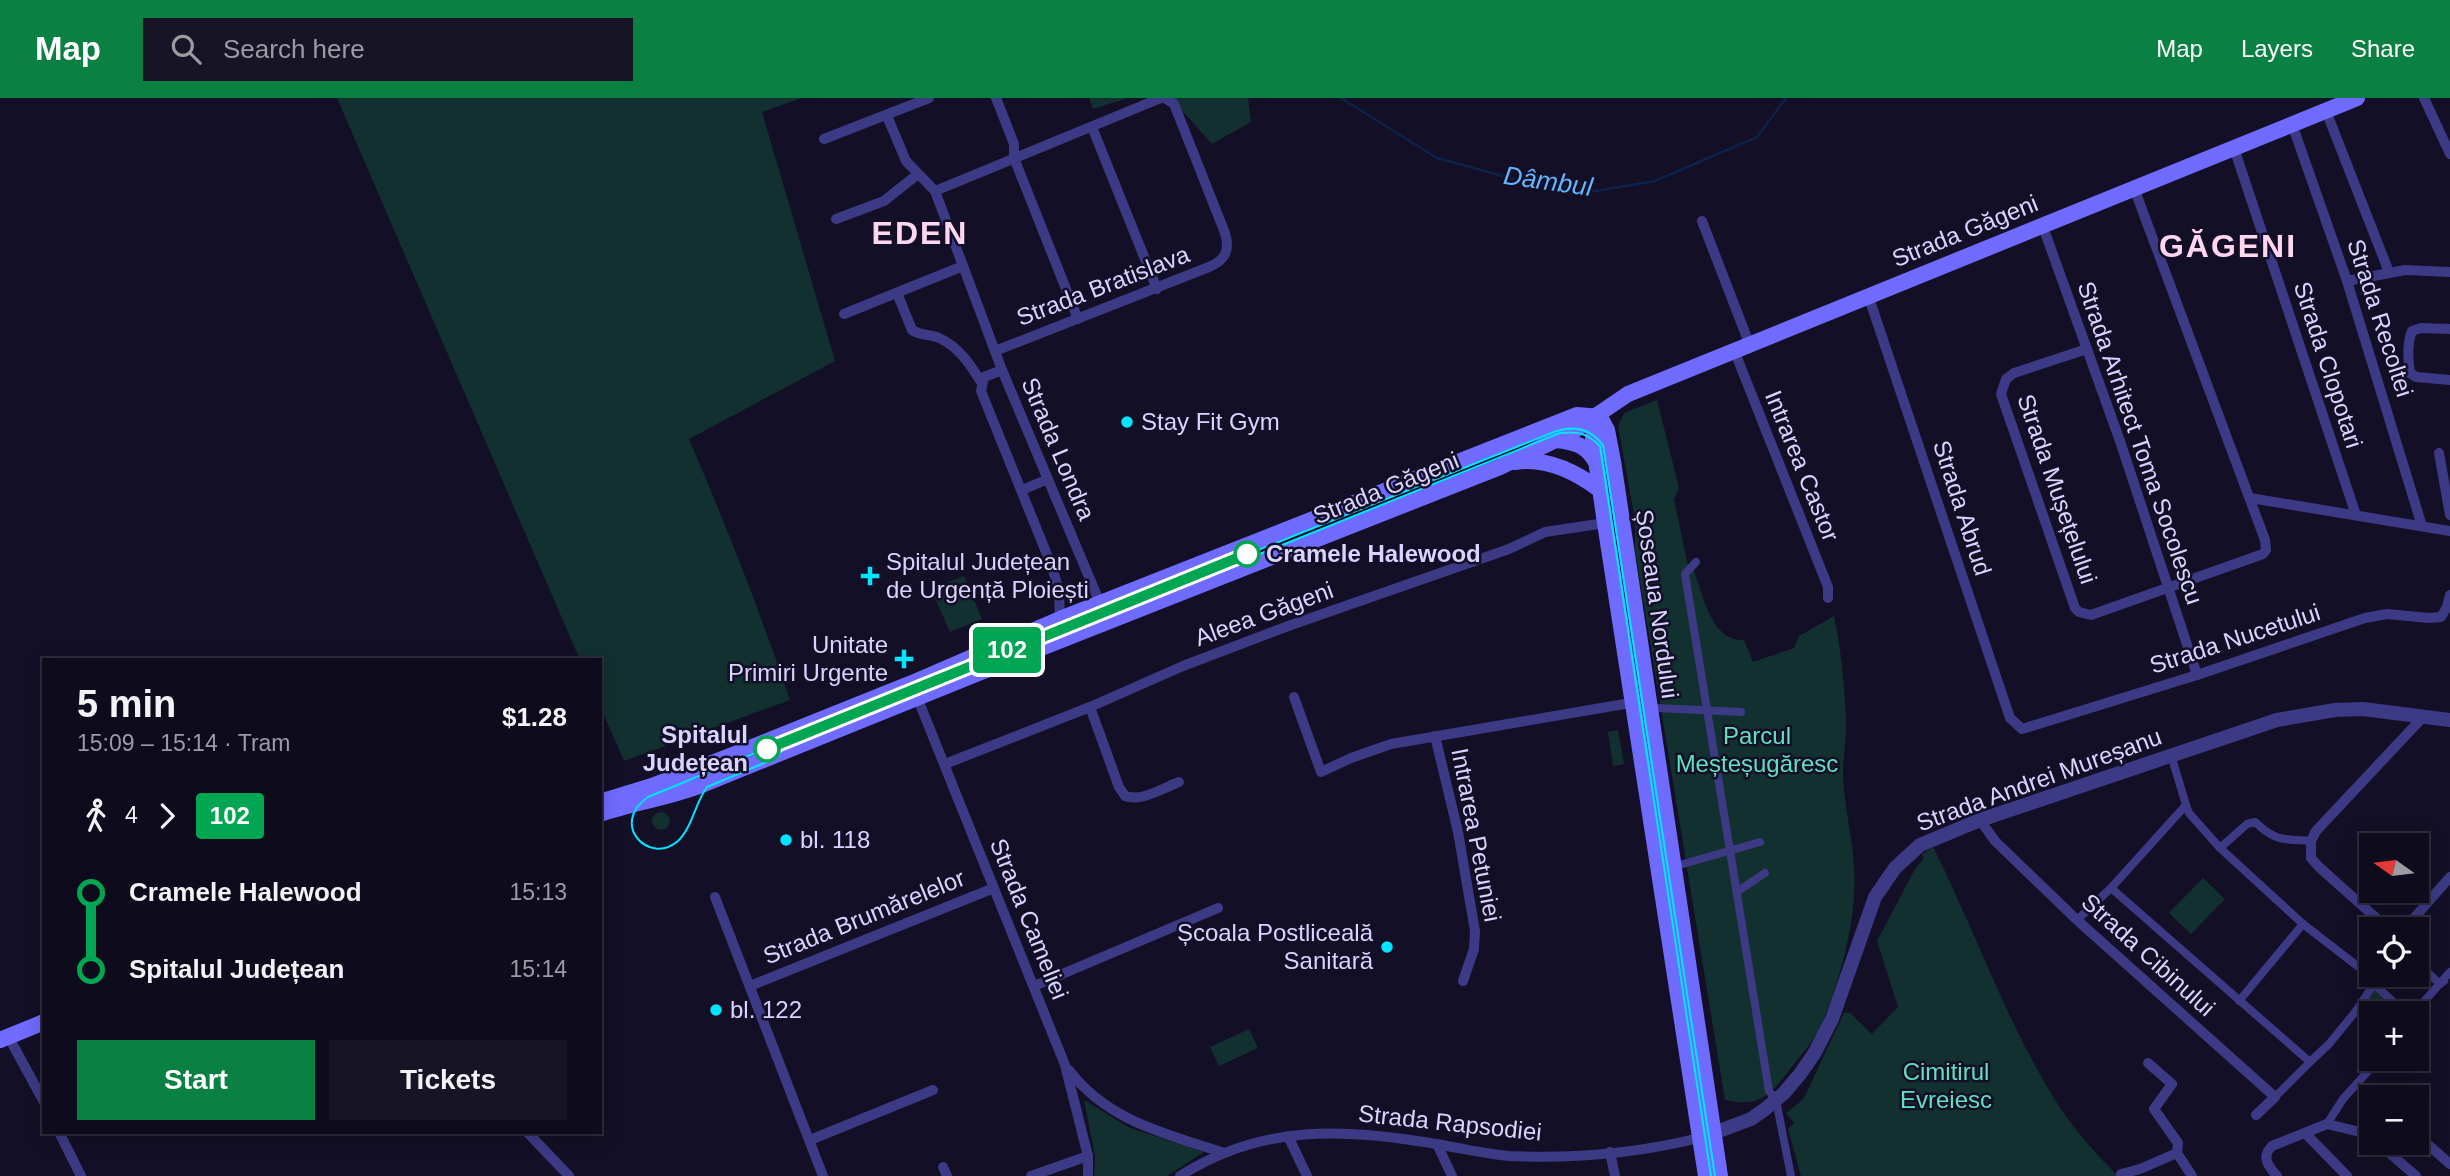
<!DOCTYPE html>
<meta charset="utf-8">
<style>
:root{--surface:#0e0b1c;--page:#171425;--text:#f1f3f6;--muted:#9b9ba3;--line:#2e2b3b;--accent:#0b8043}
body{margin:0;font-family:Helvetica,sans-serif;background:var(--page);color:var(--text);height:100vh;display:flex;flex-direction:column;font-size:26px;white-space:nowrap}
*{box-sizing:border-box;margin:0}
p{font-size:23px;color:var(--muted)}
.icon{flex:none;width:38px;height:38px;fill:none;stroke:currentColor;stroke-width:2;stroke-linecap:round;stroke-linejoin:round}
.map{position:relative;flex:1;overflow:hidden}
.drawer{position:absolute;left:42px;top:560px;width:560px;height:476px;display:flex;flex-direction:column;background:var(--surface);border-radius:0px;box-shadow:0 4px 18px #0003,0 0 0 2px var(--line)}
.drawer>*{flex:none}
.badge{padding:0 14px;border-radius:5px;font-size:24px;line-height:46px}
.needle{width:46px;rotate:284deg}
.tools{position:absolute;left:2359px;top:735px;display:grid;gap:14px}
.tools a{display:grid;place-items:center;width:70px;height:70px;border-radius:0px;background:var(--surface);box-shadow:0 4px 18px #0003,0 0 0 2px var(--line);font-size:35px}
.map>.badge{position:absolute;translate:-50% -50%;box-shadow:0 0 0 4px #fff}
.legs{display:flex;align-items:center;gap:10px;height:77px;padding:0 35px;font-size:23px}
.legs p{margin-inline-start:auto}
.head{display:flex;align-items:center;justify-content:space-between;height:119px;padding:0 35px}
h1{font-size:38px;font-weight:600;line-height:52px}
.button{display:flex;gap:14px;margin-top:auto;padding:14px 35px}
.button a{flex:1;height:80px;border-radius:0px;background:var(--accent);color:#fff;font-size:28px;font-weight:600;line-height:80px;text-align:center}
.button a+a{background:var(--page);color:var(--text)}
ul{padding:0 35px;list-style:none}
li{display:flex;align-items:center;gap:24px;height:77px;font-size:26px}
li i{display:grid;place-items:center;width:10px;height:100%;margin:0 9px;background:currentColor}
li i::after{content:'';width:18px;height:18px;margin:-9px;border:5px solid;border-radius:50%;background:var(--surface)}
li p{margin-inline-start:auto}
li:first-child i{background:linear-gradient(#0000 50%,currentColor 0)}
li:last-child i{background:linear-gradient(currentColor 50%,#0000 0)}
header{display:flex;align-items:center;gap:42px;box-sizing:border-box;height:98px;padding:0 35px;background:var(--accent);color:#fff}
header strong{font-size:33px}
nav{display:flex;gap:38px;margin-inline-start:auto;font-size:24px}
.search{width:490px;height:63px;background:var(--page);display:flex;align-items:center;gap:18px;box-sizing:border-box;padding:0 24px;border-radius:0px;color:var(--muted);font-size:26px}
.map>svg:first-child{display:block}
</style>
<header>
<strong>Map</strong>
<div class="search"><svg class="icon" aria-label="search" viewBox="0 0 24 24"><circle cx="10" cy="10" r="6"/><path d="M15 15l6 6"/></svg>Search here</div>
<nav><a>Map</a><a>Layers</a><a>Share</a></nav>
</header>
<div class="map">
<svg width="2450" height="1078" viewBox="0 0 2450 1078">
<rect width="100%" height="100%" fill="#130f26"/>
<!-- green -->
<g fill="#12302f">
<path d="M337 0H802L762 14 835 263 689 341C726 427 760 513 790 602L624 663 600 608V562H580Z"/>
<polygon points="1089,0 1128,0 1093,11"/>
<polygon points="1171,0 1248,0 1251,24 1212,46"/>
<path d="M1657 302 1679 390 1674 401 1689 473H1694C1703 497 1712 545 1744 542L1753 564 1794 550 1799 538 1834 518C1841 550 1844 585 1846 618 1847 638 1843 657 1843 677 1844 707 1852 737 1854 767 1858 817 1841 882 1821 927 1814 943 1801 957 1790 971 1770 997 1760 1010 1725 1002L1635 452V422L1618 328 1624 315Z"/>
<polygon points="964,478 982,521 950,534 931,491"/>
<polygon points="1618,632 1624,666 1613,668 1608,634"/>
<circle cx="661" cy="723" r="9"/>
<path d="M1933 749C1976 834 2008 929 2059 1008 2076 1034 2096 1056 2118 1078H1801L1788 1031 1794 1025 1786 1015 1804 1000 1844 915H1850L1872 936 1898 909 1877 843 1915 771 1924 760 1922 756Z"/>
<polygon points="2203,780 2225,801 2191,836 2169,815"/>
<polygon points="2375,889 2397,911 2360,911"/>
<polygon points="1249,931 1258,950 1219,968 1210,949"/>
<polygon points="1084,1002 1130,1030 1204,1054 1167,1078 1094,1078 1095,1059"/>
</g>
<g fill="none" stroke-linecap="round" stroke-linejoin="round">
<!-- stream -->
<polyline stroke="#0c2248" stroke-width="2.5" points="1341,0 1437,60 1521,83 1595,93 1655,83 1757,39 1786,0"/>
<!-- pedestrian -->
<g stroke="#3d3a85" stroke-width="8">
<polyline points="1696,464 1685,476 1769,993 1776,1002 1791,1078"/>
<polyline points="1657,610 1741,614"/>
<polyline points="2171,657 2186,707"/>
<polyline points="1683,766 1760,744"/>
<polyline points="2111,790 2310,964 2329,946 2356,913 2403,913"/>
<polyline points="1738,793 1765,775"/>
<polyline points="2077,822 2111,790 2186,707 2189,715 2220,750"/>
<path d="M2303 826 2220 750 2247 726 2255 724C2276 744 2284 741 2311 743"/>
<polyline points="2427,874 2440,886 2444,883"/>
<polyline points="2375,877 2373,880 2374,886 2403,913"/>
<polyline points="2239,903 2303,826 2373,880"/>
<polyline points="2356,913 2374,886"/>
<polyline points="2414,915 2450,874"/>
<polyline points="2275,999 2310,964"/>
<polyline points="2327,1026 2343,1001 2379,961"/>
</g>
<!-- minor -->
<g stroke="#3d3a85" stroke-width="10">
<polyline points="996,0 1014,46 1014,60 1078,221"/>
<polyline points="2424,0 2450,56"/>
<polyline points="2326,13 2389,174"/>
<polyline points="887,18 906,63 935,93 1002,272 1108,524"/>
<polyline points="2292,26 2347,183 2422,428"/>
<polyline points="1092,29 1157,191"/>
<polyline points="824,41 929,0"/>
<polyline points="2234,50 2356,417"/>
<polyline points="935,93 1161,0"/>
<polyline points="836,121 884,103 918,76"/>
<polyline points="1702,123 1749,245"/>
<polyline points="2042,126 2120,343 2197,577"/>
<polyline points="2347,183 2405,172 2450,174"/>
<path d="M897 195 912 232C921 238 930 236 939 240 959 249 970 266 981 284"/>
<polyline points="1868,197 2010,620 2022,631 2197,577 2365,520 2387,516 2429,520 2441,519 2447,509 2450,497"/>
<polyline points="844,216 963,168"/>
<path d="M2450 231 2421 230 2412 233C2407 245 2408 262 2410 275L2416 279 2450 282"/>
<polyline points="2087,251 2014,275 2006,281 2001,296 2075,510 2079,514 2091,517 2263,456 2266,452 2265,442 2134,90"/>
<polyline points="1734,252 1828,489 1828,500"/>
<path d="M995 253 1209 169C1226 162 1230 152 1225 135L1174 6 1165 0"/>
<polyline points="1002,272 984,279 981,293 1052,469 1059,493 1060,521"/>
<polyline points="2439,355 2450,417"/>
<polyline points="1022,392 1048,381"/>
<polyline points="2250,400 2450,433"/>
<polyline points="915,594 1065,967 1088,1058 1088,1078"/>
<polyline points="1294,599 1321,674 1351,660 1391,646 1636,604"/>
<path d="M1090 609 1119 689 1125 698C1142 704 1163 690 1179 684"/>
<polyline points="1435,638 1458,734 1475,833 1474,851 1463,883"/>
<polyline points="945,666 1090,609 1183,568 1291,527 1509,451 1545,434 1605,425"/>
<polyline points="1980,722 1995,743 2077,822 2275,999 2256,1017"/>
<polyline points="715,799 823,1078"/>
<polyline points="2392,831 2384,827 2319,769 2311,760 2311,743 2316,733 2424,618"/>
<polyline points="2396,831 2407,828 2450,779"/>
<polyline points="750,888 994,790"/>
<polyline points="1034,888 1218,810"/>
<polyline points="13,947 44,1004"/>
<polyline points="2148,965 2172,986 2154,1011 2178,1045 2177,1055"/>
<path d="M1069 972C1107 1023 1167 1036 1224 1055"/>
<polyline points="59,1034 81,1078"/>
<polyline points="527,1034 569,1078"/>
<polyline points="2306,1036 2347,1078"/>
<polyline points="2417,1037 2450,1066"/>
<polyline points="1288,1038 1307,1078"/>
<polyline points="810,1042 933,992"/>
<polyline points="2378,1045 2416,1078"/>
<polyline points="1437,1046 1452,1078"/>
<polyline points="1610,1054 1615,1078"/>
<polyline points="2177,1055 2192,1078"/>
<polyline points="943,1069 947,1078"/>
<polyline points="2121,1076 2140,1071 2177,1055"/>
<polyline points="1031,1078 1088,1058"/>
<path d="M1180 1078C1261 1026 1345 1030 1436 1046 1461 1050 1484 1056 1509 1058 1572 1061 1638 1055 1699 1040"/>
<path d="M2277 1078C2268 1068 2261 1059 2272 1048L2327 1026 2356 1033 2363 1032 2371 1024"/>
</g>
<!-- tertiary -->
<polyline stroke="#3d3a85" stroke-width="14" points="1703,1039 1751,1021 1764,1012 1784,995 1800,976 1814,956 1832,921 1875,799 1895,770 1920,747 1980,722 2277,622 2335,612 2363,611 2450,622"/>
<!-- secondary -->
<g stroke="#6f6bff" stroke-width="16">
<polyline points="1595,318 1593,341 1605,425 1706,1078"/>
<path d="M1556 342C1575 344 1586 347 1596 364"/>
<path d="M1515 364C1547 359 1576 374 1600 392"/>
<polyline points="600,704 652,688 725,660 912,585 1060,521 1577,317 1600,319 1607,332 1613,363 1720,1078"/>
<path d="M600 716C633 705 666 700 699 688L1013 561 1500 369 1572 334 1628 296 2357 0"/>
<polyline points="0,942 44,924"/>
</g>
<!-- tram -->
<path stroke="#00e5ff" stroke-width="2" d="M1711 1078 1600 348C1587 335 1577 333 1560 335L786 647 776 660 707 689C695 705 692 730 678 743 649 768 609 726 648 699L975 565 1554 334C1574 327 1590 330 1603 347L1715 1078"/>
</g>
<g fill="none" stroke-linecap="round" stroke-linejoin="round">
<!-- line-1 casing -->
<g stroke="#fff" stroke-width="16">
<polyline id="line-1" points="767,651 1247,456"/>
</g>
<!-- line-1 -->
<use href="#line-1" stroke="#00a651" stroke-width="10"/>
</g>
<!-- markers -->
<g fill="#00e5ff" stroke="#130f26" stroke-width="2.5">
<circle cx="1127" cy="324" r="7"/>
<path d="M866.5 467.5h7v7h7v7h-7v7h-7v-7h-7v-7h7z"/>
<path d="M900.5 550.5h7v7h7v7h-7v7h-7v-7h-7v-7h7z"/>
<circle cx="786" cy="742" r="7"/>
<circle cx="1387" cy="849" r="7"/>
<circle cx="716" cy="912" r="7"/>
</g>
<g fill="#fff" stroke="#00a651" stroke-width="3.5">
<circle cx="1247" cy="456" r="12"/>
<circle cx="767" cy="651" r="12"/>
</g>
<g text-anchor="middle" stroke-width="5" stroke-linejoin="round" paint-order="stroke">
<!-- street labels -->
<g font-size="24" fill="#d9d4ff" stroke="#130f26">
<text transform="translate(1965 133) rotate(-22)" y="8">Strada Găgeni</text>
<text transform="translate(1103 188) rotate(-21)" y="8">Strada Bratislava</text>
<text transform="translate(2380 220) rotate(72)" y="8">Strada Recoltei</text>
<text transform="translate(2328 267) rotate(72)" y="8">Strada Clopotari</text>
<text transform="translate(2140 345) rotate(71)" y="8">Strada Arhitect Toma Socolescu</text>
<text transform="translate(1058 351) rotate(67)" y="8">Strada Londra</text>
<text transform="translate(1802 368) rotate(68)" y="8">Intrarea Castor</text>
<text transform="translate(1386 390) rotate(-22)" y="8">Strada Găgeni</text>
<text transform="translate(2057 391) rotate(71)" y="8">Strada Mușețelului</text>
<text transform="translate(1962 410) rotate(72)" y="8">Strada Abrud</text>
<text transform="translate(1657 506) rotate(82)" y="8">Șoseaua Nordului</text>
<text transform="translate(1264 516) rotate(-20)" y="8">Aleea Găgeni</text>
<text transform="translate(2235 541) rotate(-18)" y="8">Strada Nucetului</text>
<text transform="translate(2039 682) rotate(-20)" y="8">Strada Andrei Mureșanu</text>
<text transform="translate(1476 737) rotate(79)" y="8">Intrarea Petuniei</text>
<text transform="translate(864 819) rotate(-22)" y="8">Strada Brumărelelor</text>
<text transform="translate(1029 821) rotate(68)" y="8">Strada Cameliei</text>
<text transform="translate(2148 857) rotate(42)" y="8">Strada Cibinului</text>
<text transform="translate(1450 1025) rotate(6)" y="8">Strada Rapsodiei</text>
</g>
<!-- poi labels -->
<g font-size="24" fill="#d9d4ff" stroke="#130f26" text-anchor="start">
<text x="1141" y="332">Stay Fit Gym</text>
<text x="886" y="472">Spitalul Județean<tspan x="886" dy="28">de Urgență Ploiești</tspan></text>
<text x="888" y="555" text-anchor="end">Unitate<tspan x="888" dy="28">Primiri Urgente</tspan></text>
<text x="800" y="750">bl. 118</text>
<text x="1373" y="843" text-anchor="end">Școala Postliceală<tspan x="1373" dy="28">Sanitară</tspan></text>
<text x="730" y="920">bl. 122</text>
</g>
<!-- stop labels -->
<g font-size="24" font-weight="bold" fill="#d9d4ff" stroke="#130f26" text-anchor="start">
<text x="1266" y="464">Cramele Halewood</text>
<text x="748" y="645" text-anchor="end">Spitalul<tspan x="748" dy="28">Județean</tspan></text>
</g>
<!-- park labels -->
<g font-size="24" fill="#5fe0c0" stroke="#130f26">
<text x="1757" y="646">Parcul<tspan x="1757" dy="28">Meșteșugăresc</tspan></text>
<text x="1946" y="982">Cimitirul<tspan x="1946" dy="28">Evreiesc</tspan></text>
</g>
<!-- water labels -->
<g font-size="26" font-style="italic" fill="#62b6ff" stroke="#130f26">
<text transform="translate(1548 83) rotate(8)" y="9">Dâmbul</text>
</g>
<!-- district labels -->
<g font-size="32" font-weight="bold" letter-spacing="2" fill="#ffd6f0" stroke="#130f26">
<text x="920" y="146">EDEN</text>
<text x="2228" y="159">GĂGENI</text>
</g>
</g>
</svg>
<div class="tools">
<a><svg class="needle" viewBox="-14 -14 28 28"><path d="M0-13l5 13h-10z" fill="#e53935"/><path d="M0 13l5-13h-10z" fill="#9b9ba3"/></svg></a>
<a><svg class="icon" aria-label="locate" viewBox="0 0 24 24"><circle cx="12" cy="12" r="6"/><path d="M12 2v4M12 18v4M2 12h4M18 12h4"/></svg></a>
<a>+</a>
<a>−</a>
</div>
<b class="badge" style="left:1007px;top:552px;background:#00a651;color:#fff">102</b>
<section class="drawer">
<div class="head"><div><h1>5 min</h1><p>15:09 – 15:14 · Tram</p></div><b>$1.28</b></div>
<div class="legs"><svg class="icon" aria-label="walk" viewBox="0 0 24 24"><circle cx="13" cy="4" r="2"/><path d="M13 8l-2 6 4 7M11 14l-3 7M7 12l3-4h3l4 4"/></svg>4<svg class="icon" aria-label="forward" viewBox="0 0 24 24"><path d="M9 5l7 7-7 7"/></svg><b class="badge" style="background:#00a651;color:#fff">102</b></div>
<ul>
<li><i style="color:#00a651"></i><b>Cramele Halewood</b><p>15:13</p></li>
<li><i style="color:#00a651"></i><b>Spitalul Județean</b><p>15:14</p></li>
</ul>
<div class="button"><a>Start</a><a>Tickets</a></div>
</section>
</div>
